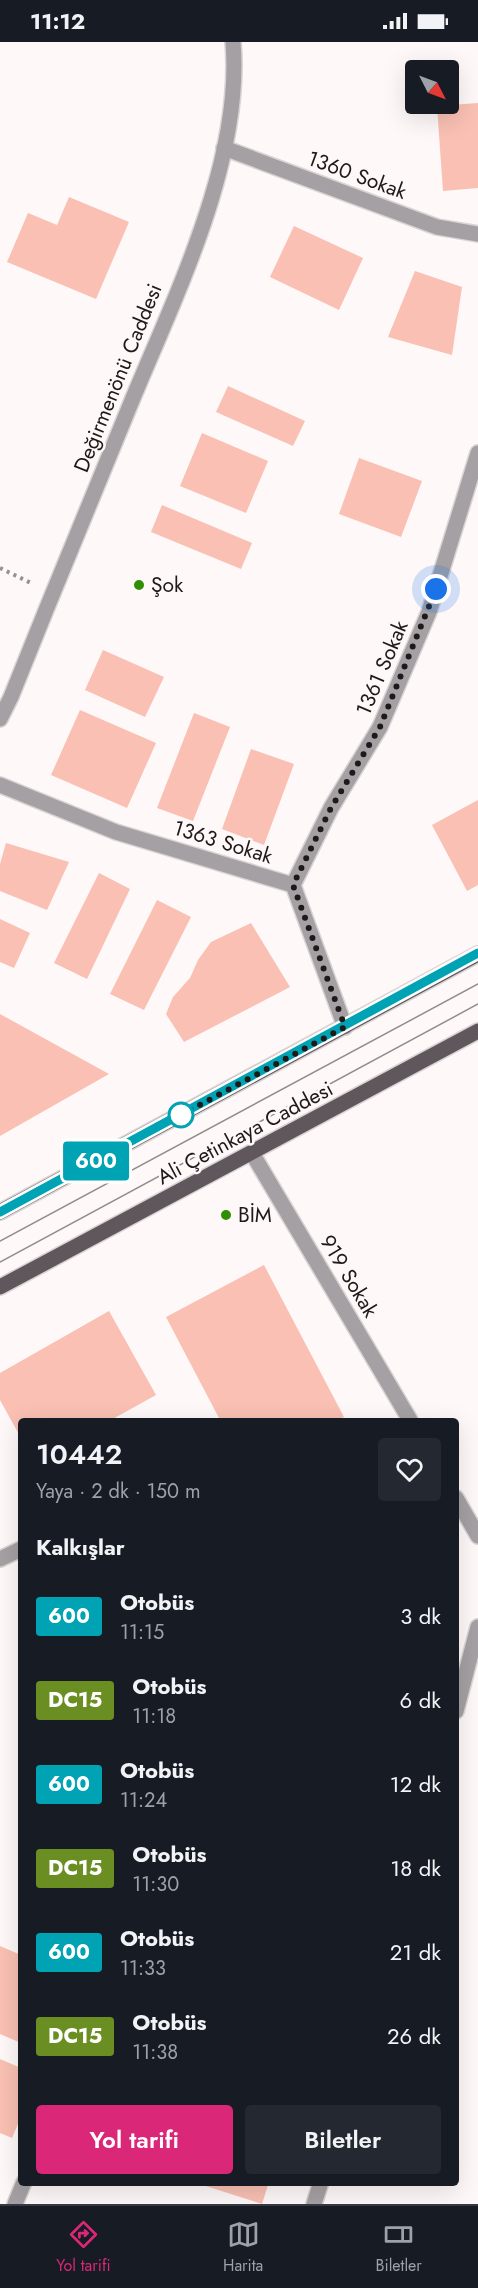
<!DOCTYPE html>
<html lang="tr">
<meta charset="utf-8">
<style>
:root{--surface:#171b24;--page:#242831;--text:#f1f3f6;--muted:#9ea1a6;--line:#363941;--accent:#db2777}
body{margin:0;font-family:Jost,sans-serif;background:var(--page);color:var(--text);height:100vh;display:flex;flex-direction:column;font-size:22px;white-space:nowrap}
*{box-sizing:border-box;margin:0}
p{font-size:20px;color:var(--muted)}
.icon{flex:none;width:33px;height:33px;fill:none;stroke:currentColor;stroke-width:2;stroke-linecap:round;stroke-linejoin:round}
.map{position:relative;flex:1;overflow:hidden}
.side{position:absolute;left:18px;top:1376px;width:441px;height:768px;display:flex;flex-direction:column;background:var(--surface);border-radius:6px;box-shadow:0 6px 24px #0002}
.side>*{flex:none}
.badge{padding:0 12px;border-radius:4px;font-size:21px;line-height:39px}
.needle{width:39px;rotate:132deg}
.buttons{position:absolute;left:405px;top:18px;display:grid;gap:12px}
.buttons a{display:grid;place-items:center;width:54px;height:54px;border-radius:6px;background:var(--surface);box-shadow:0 6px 24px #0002;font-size:30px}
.you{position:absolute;width:30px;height:30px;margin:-15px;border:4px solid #fff;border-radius:50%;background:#1a73e8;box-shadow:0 0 0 9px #1a73e833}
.map>.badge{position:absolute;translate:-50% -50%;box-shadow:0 0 0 3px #fff}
h2{padding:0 18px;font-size:22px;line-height:54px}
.round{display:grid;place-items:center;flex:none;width:63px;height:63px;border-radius:6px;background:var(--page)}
.headline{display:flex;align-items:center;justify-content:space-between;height:102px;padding:0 18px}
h1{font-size:28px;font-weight:600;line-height:45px}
.cta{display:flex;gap:12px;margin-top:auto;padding:12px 18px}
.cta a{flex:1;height:69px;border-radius:6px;background:var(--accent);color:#fff;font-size:24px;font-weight:600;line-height:69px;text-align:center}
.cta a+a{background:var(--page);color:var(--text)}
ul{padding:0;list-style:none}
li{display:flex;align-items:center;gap:18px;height:84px;padding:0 18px}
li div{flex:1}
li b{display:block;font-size:22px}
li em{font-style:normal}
li .badge{min-width:66px;font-weight:700;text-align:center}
.status{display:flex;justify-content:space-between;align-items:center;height:42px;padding:0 30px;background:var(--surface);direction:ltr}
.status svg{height:16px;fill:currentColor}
.dock{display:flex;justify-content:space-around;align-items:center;height:84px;border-top:2px solid var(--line);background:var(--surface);font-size:16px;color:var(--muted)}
.dock a{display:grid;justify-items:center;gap:3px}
.dock .selected{color:var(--accent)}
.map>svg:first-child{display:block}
</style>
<div class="status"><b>11:12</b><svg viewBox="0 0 49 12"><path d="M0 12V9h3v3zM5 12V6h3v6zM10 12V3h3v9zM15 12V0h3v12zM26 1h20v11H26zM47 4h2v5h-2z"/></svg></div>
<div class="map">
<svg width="478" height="2162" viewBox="0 0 478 2162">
<rect width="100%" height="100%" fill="#fef8f8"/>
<!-- building -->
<g fill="#f9c0b3">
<polygon points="478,61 478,146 443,149 437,64"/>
<polygon points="69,155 129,180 96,257 7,220 28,171 57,183"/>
<polygon points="294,184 363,216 339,268 270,235"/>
<polygon points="415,229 462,245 452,313 388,295"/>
<polygon points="228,344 305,379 293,404 216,370"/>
<polygon points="202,391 268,419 246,471 180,444"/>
<polygon points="359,416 422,439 401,495 339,472"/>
<polygon points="162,463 252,501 241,527 151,490"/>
<polygon points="103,608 164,635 145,675 85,648"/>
<polygon points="80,668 156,701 127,766 51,733"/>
<polygon points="194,671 230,685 193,779 157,766"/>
<polygon points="251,707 294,722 264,803 222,787"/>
<polygon points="478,758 478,843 467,849 432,783"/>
<polygon points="6,801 69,820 47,868 0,849 0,822"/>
<polygon points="99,831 130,847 87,937 54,921"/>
<polygon points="157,858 191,875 144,968 110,952"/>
<polygon points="0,877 30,891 14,926 0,920"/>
<polygon points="251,881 290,945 184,1000 166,972 173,955 190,936 198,918 211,900"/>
<polygon points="0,972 109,1032 0,1094"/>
<polygon points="264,1223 344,1375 338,1378 220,1378 166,1275"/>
<polygon points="109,1269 156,1353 111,1378 21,1378 21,1396 0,1358 0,1331"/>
<polygon points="0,1904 21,1913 21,2001 0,1992"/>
<polygon points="0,2017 21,2026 21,2075 12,2096 0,2091"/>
<polygon points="193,2140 269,2140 262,2162"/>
</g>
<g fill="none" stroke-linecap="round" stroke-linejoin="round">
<!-- street casing -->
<g stroke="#dad4d4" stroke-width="18">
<g id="street">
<polyline points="224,106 437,185 478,192"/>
<path d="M0 677 11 655C51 555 92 455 133 356 177 250 243 117 233 0"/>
<polyline points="0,743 116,790 293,843 345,985"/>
<polyline points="293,843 331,766 380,685 429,570 478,411"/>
<polyline points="252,1111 410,1378"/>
<polyline points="456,1456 478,1494"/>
<polyline points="0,1517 21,1507"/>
<polyline points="456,1669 478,1585"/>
<polyline points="15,2162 24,2140"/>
<polyline points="314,2162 321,2140"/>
</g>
</g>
<!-- primary casing -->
<g stroke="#dad4d4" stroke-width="18">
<g id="primary">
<polyline points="0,1170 478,912"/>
<polyline points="0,1245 478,989"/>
</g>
</g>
<!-- path -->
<polyline stroke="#969090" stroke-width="4" stroke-dasharray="3 4.5" stroke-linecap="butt" points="0,526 33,542"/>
<!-- street -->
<use href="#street" stroke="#a5a0a3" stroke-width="15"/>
<!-- primary -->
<use href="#primary" stroke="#60575d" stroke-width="15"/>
<!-- tram -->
<g stroke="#928c8d" stroke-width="1.5">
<polyline points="0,1199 478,942"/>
<polyline points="0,1220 478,962"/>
</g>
</g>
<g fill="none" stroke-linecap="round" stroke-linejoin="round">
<!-- line casing -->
<g stroke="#fff" stroke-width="14">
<polyline id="line" points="0,1170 478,911"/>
</g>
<!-- line -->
<use href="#line" stroke="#00a3b4" stroke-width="9"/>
<!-- walk -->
<polyline stroke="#1f191a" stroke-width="6" stroke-dasharray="0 10.8" points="181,1073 345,985 293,843 331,766 380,685 436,547"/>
</g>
<!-- markers -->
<g fill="#308f04" stroke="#fef8f8" stroke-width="2">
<circle cx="139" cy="543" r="6"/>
<circle cx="226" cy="1173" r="6"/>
</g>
<circle fill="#fff" stroke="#00a3b4" stroke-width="3" cx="181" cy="1073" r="12"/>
<g text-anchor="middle" stroke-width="5" stroke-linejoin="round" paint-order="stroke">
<!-- street labels -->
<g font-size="21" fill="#1f191a" stroke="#fef8f8">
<text transform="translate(357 133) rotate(20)" y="7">1360 Sokak</text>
<text transform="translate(118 336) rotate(-68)" y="7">Değirmenönü Caddesi</text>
<text transform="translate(382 626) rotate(-67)" y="7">1361 Sokak</text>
<text transform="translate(223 800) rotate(17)" y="7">1363 Sokak</text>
<text transform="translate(245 1091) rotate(-28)" y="7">Ali Çetinkaya Caddesi</text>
<text transform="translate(349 1234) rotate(59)" y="7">919 Sokak</text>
</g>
<!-- poi labels -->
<g font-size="21" fill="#1f191a" stroke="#fef8f8" text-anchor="start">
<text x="151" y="550">Şok</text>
<text x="238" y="1180">BİM</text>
</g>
</g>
</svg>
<div class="buttons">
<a><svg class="needle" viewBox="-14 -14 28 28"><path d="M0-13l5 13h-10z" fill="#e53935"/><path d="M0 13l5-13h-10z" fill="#9ea1a6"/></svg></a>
</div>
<div class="you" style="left:436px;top:547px"></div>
<b class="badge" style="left:96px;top:1119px;background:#00a3b4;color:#fff">600</b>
<section class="side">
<div class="headline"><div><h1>10442</h1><p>Yaya · 2 dk · 150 m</p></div><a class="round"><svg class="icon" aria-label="heart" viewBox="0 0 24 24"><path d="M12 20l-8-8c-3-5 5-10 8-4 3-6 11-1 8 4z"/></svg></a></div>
<h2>Kalkışlar</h2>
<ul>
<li><span class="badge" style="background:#00a3b4;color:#fff">600</span><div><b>Otobüs</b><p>11:15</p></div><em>3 dk</em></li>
<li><span class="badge" style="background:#6b8e23;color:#fff">DC15</span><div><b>Otobüs</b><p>11:18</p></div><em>6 dk</em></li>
<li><span class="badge" style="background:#00a3b4;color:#fff">600</span><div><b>Otobüs</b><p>11:24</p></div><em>12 dk</em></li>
<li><span class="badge" style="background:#6b8e23;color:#fff">DC15</span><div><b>Otobüs</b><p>11:30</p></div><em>18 dk</em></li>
<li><span class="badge" style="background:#00a3b4;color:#fff">600</span><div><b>Otobüs</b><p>11:33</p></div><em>21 dk</em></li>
<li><span class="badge" style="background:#6b8e23;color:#fff">DC15</span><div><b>Otobüs</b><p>11:38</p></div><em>26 dk</em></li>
</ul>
<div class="cta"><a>Yol tarifi</a><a>Biletler</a></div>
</section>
</div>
<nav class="dock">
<a class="selected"><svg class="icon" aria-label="directions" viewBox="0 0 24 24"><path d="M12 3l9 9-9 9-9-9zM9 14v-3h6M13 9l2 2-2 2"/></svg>Yol tarifi</a>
<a><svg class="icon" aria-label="map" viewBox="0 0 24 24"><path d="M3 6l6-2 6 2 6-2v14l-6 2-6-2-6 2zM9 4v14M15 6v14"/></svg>Harita</a>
<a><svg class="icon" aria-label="tickets" viewBox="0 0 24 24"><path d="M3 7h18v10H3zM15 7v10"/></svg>Biletler</a>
</nav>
